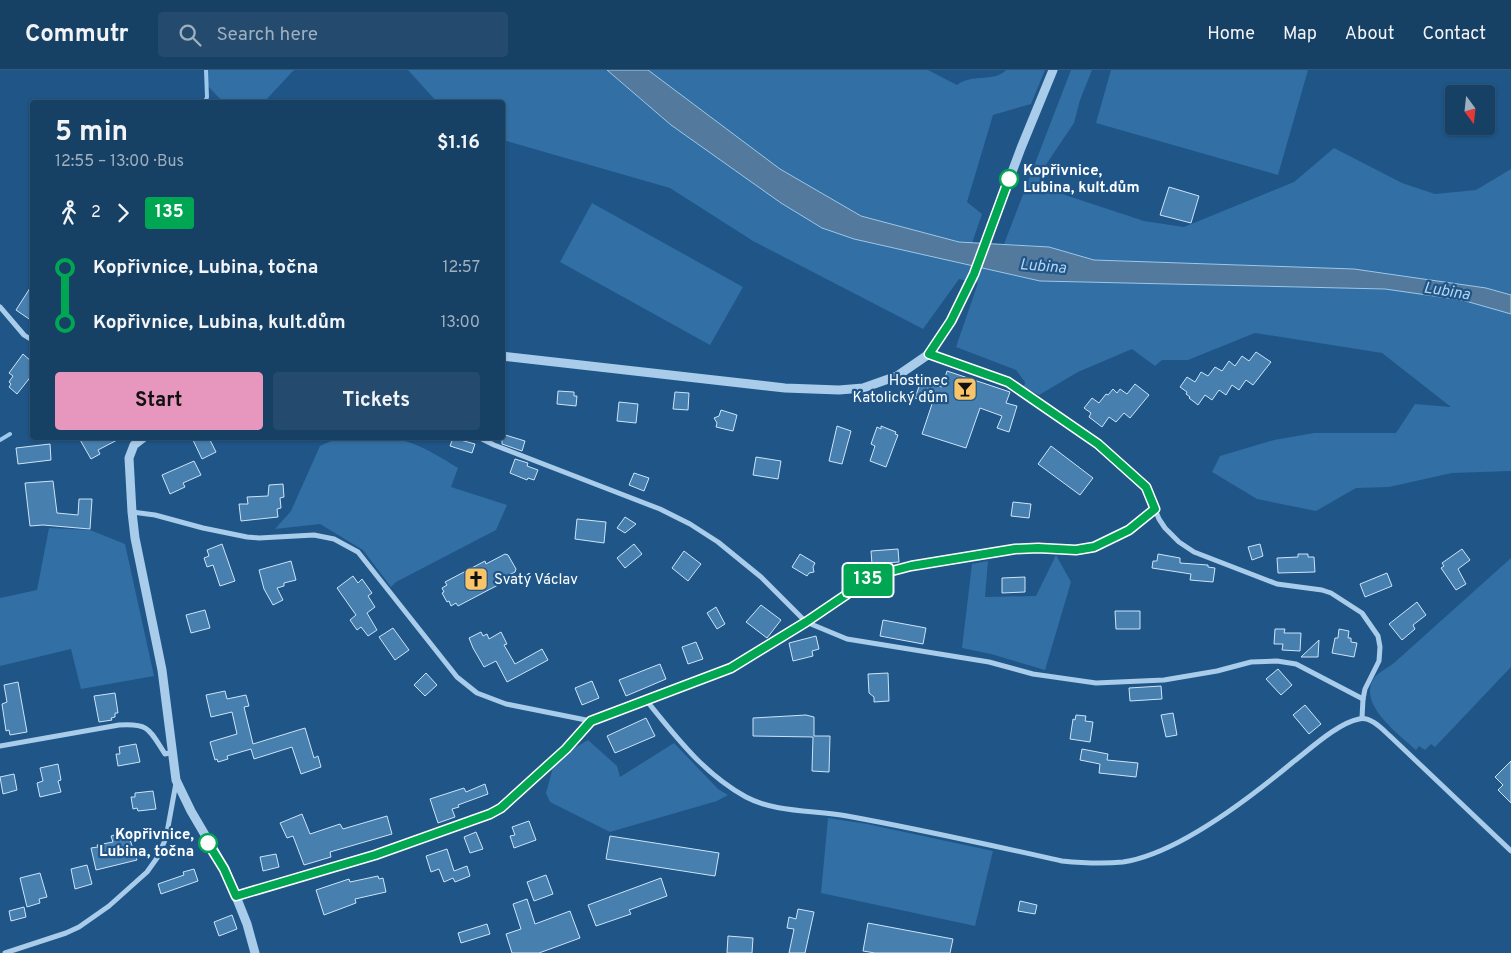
<!DOCTYPE html>
<meta charset="utf-8">
<style>
:root{--surface:#174065;--page:#244b6e;--text:#f1f3f6;--muted:#9eafbf;--line:#365979;--accent:#e797bd}
body{margin:0;font-family:Overpass,sans-serif;background:var(--page);color:var(--text);height:100vh;display:flex;flex-direction:column;font-size:19px;white-space:nowrap}
*{box-sizing:border-box;margin:0}
p{font-size:16px;color:var(--muted)}
.icon{flex:none;width:28px;height:28px;fill:none;stroke:currentColor;stroke-width:2;stroke-linecap:round;stroke-linejoin:round}
.map{position:relative;flex:1;overflow:hidden}
.details{position:absolute;left:30px;top:30px;width:475px;height:340px;display:flex;flex-direction:column;background:var(--surface);border-radius:5px;box-shadow:0 1px 4px #0004,0 0 0 1px var(--line)}
.details>*{flex:none}
.badge{padding:0 10px;border-radius:4px;font-size:18px;line-height:32px}
.needle{width:32px;rotate:165deg}
.buttons{position:absolute;left:1445px;top:15px;display:grid;gap:10px}
.buttons a{display:grid;place-items:center;width:50px;height:50px;border-radius:5px;background:var(--surface);box-shadow:0 1px 4px #0004,0 0 0 1px var(--line);font-size:25px}
.map>.badge{position:absolute;translate:-50% -50%;box-shadow:0 0 0 2px #fff}
.legs{display:flex;align-items:center;gap:8px;height:55px;padding:0 25px;font-size:16px}
.legs p{margin-inline-start:auto}
.overview{display:flex;align-items:center;justify-content:space-between;height:85px;padding:0 25px}
h1{font-size:28px;font-weight:700;line-height:38px}
.primary-button{display:flex;gap:10px;margin-top:auto;padding:10px 25px}
.primary-button a{flex:1;height:58px;border-radius:5px;background:var(--accent);color:#111;font-size:20px;font-weight:700;line-height:58px;text-align:center}
.primary-button a+a{background:var(--page);color:var(--text)}
ul{padding:0 25px;list-style:none}
li{display:flex;align-items:center;gap:18px;height:55px;font-size:19px}
li i{display:grid;place-items:center;width:8px;height:100%;margin:0 6px;background:currentColor}
li i::after{content:'';width:12px;height:12px;margin:-6px;border:4px solid;border-radius:50%;background:var(--surface)}
li p{margin-inline-start:auto}
li:first-child i{background:linear-gradient(#0000 50%,currentColor 0)}
li:last-child i{background:linear-gradient(currentColor 50%,#0000 0)}
header{display:flex;align-items:center;gap:30px;box-sizing:border-box;height:70px;padding:0 25px;background:var(--surface);border-bottom:1px solid var(--line)}
header strong{font-size:24px}
nav{display:flex;gap:28px;margin-inline-start:auto;font-size:18px}
.search{width:350px;height:45px;background:var(--page);display:flex;align-items:center;gap:12px;box-sizing:border-box;padding:0 18px;border-radius:5px;color:var(--muted);font-size:19px}
.map>svg:first-child{display:block}
</style>
<header>
<strong>Commutr</strong>
<div class="search"><svg class="icon" aria-label="search" viewBox="0 0 24 24"><circle cx="10" cy="10" r="6"/><path d="M15 15l6 6"/></svg>Search here</div>
<nav><a>Home</a><a>Map</a><a>About</a><a>Contact</a></nav>
</header>
<div class="map">
<svg width="1511" height="883" viewBox="0 0 1511 883">
<rect width="100%" height="100%" fill="#1f5587"/>
<!-- green -->
<g fill="#326fa4">
<polygon points="206,0 294,0 264,32 223,32 206,14"/>
<polygon points="408,0 607,0 671,55 781,133 822,158 854,169 1040,211 1385,219 1462,230 1511,244 1511,401 1452,403 1389,417 1356,418 1316,441 1257,429 1212,402 1220,386 1274,370 1314,363 1396,363 1415,334 1451,337 1382,283 1255,263 1188,290 1162,290 1155,296 1132,279 1078,302 1039,325 1024,317 1025,312 1016,300 956,277 978,213 959,209 923,259 753,171 670,118 503,70 502,32 437,32"/>
<path d="M648 0H928L957 15C972 3 993 13 1006 0H1045L1031 34 993 45 967 132 982 144 972 173 959 172 861 146 780 99Z"/>
<polygon points="1071,0 1092,0 1080,30 1074,53 1039,105 1041,117 1144,151 1184,157 1294,112 1334,78 1402,113 1435,124 1476,120 1511,99 1511,225 1486,218 1354,199 1094,190 1049,177 1004,174"/>
<polygon points="1111,0 1308,0 1278,105 1096,53"/>
<polygon points="592,133 743,217 710,275 560,192"/>
<path d="M338 368C359 368 384 365 405 371 423 376 442 388 458 398L451 417 507 435 496 460 396 512 391 517 363 480 320 454 275 459 291 441 320 376Z"/>
<polygon points="49,458 90,460 125,474 154,606 81,619 71,579 0,596 0,528 37,520"/>
<polygon points="1056,485 1071,512 1045,600 991,584 962,578 972,494 988,491 985,527 1036,526"/>
<path d="M1511 488V597L1435 677 1431 674 1425 680 1419 676 1416 680C1400 665 1355 633 1375 607 1379 602 1389 597 1394 593Z"/>
<polygon points="588,670 617,696 620,707 674,673 718,719 728,725 717,731 610,762 550,732 546,723 555,690"/>
<polygon points="828,748 867,754 993,781 975,856 821,823"/>
</g>
<!-- water -->
<polygon fill="#53799d" stroke="#9cc8ec" points="607,0 648,0 780,99 861,146 959,172 1049,177 1094,190 1354,199 1486,218 1511,225 1511,244 1462,230 1385,219 1040,211 854,169 822,158 781,133 671,55"/>
<g fill="none" stroke-linecap="round" stroke-linejoin="round">
<!-- stream -->
<g stroke="#9cc8ec" stroke-width="4">
<polyline points="205,32 207,27 206,0"/>
<polyline points="0,370 10,364"/>
</g>
</g>
<!-- building -->
<g fill="#477faf" stroke="#cde4f8">
<polygon points="1169,117 1199,126 1191,153 1160,145"/>
<polygon points="32,215 32,251 16,240"/>
<polygon points="1256,282 1271,292 1253,315 1246,310 1239,320 1232,315 1226,325 1219,320 1212,330 1205,325 1198,335 1189,328 1190,327 1186,324 1187,322 1180,317 1187,307 1195,312 1201,302 1208,306 1215,297 1222,301 1229,291 1235,296 1242,286 1249,291"/>
<polygon points="23,284 32,292 32,305 17,324 9,317 11,314 9,312 13,306 9,303"/>
<polygon points="947,301 1010,322 1006,333 1017,336 1009,362 997,358 1002,346 980,338 966,378 922,364 932,334 915,328 922,308 942,317"/>
<polygon points="1135,314 1149,325 1130,348 1124,343 1116,352 1109,347 1102,357 1089,347 1091,343 1084,338 1092,328 1099,333 1106,324 1108,325 1113,319 1117,323 1120,319 1127,324"/>
<polygon points="558,321 574,322 574,326 577,326 576,336 557,334"/>
<polygon points="675,322 689,323 688,340 673,339"/>
<polygon points="619,332 638,334 636,353 617,351"/>
<polygon points="721,340 737,345 733,361 716,357 717,353 714,348 719,346"/>
<polygon points="837,356 851,361 842,394 829,391"/>
<polygon points="881,356 896,362 895,364 898,365 886,397 870,391 875,376 871,374 877,357 881,359"/>
<polygon points="502,364 525,371 522,381 502,374"/>
<polygon points="79,368 121,368 98,380 100,384 91,389"/>
<polygon points="192,368 209,368 216,382 202,389"/>
<polygon points="453,368 475,374 472,383 450,376"/>
<polygon points="50,374 51,390 18,394 16,378"/>
<polygon points="1051,376 1093,408 1080,425 1038,394"/>
<polygon points="756,387 781,391 778,409 753,405"/>
<polygon points="515,389 528,393 527,396 538,400 534,410 528,408 527,410 510,403"/>
<polygon points="194,391 201,405 183,413 185,417 170,424 162,405"/>
<polygon points="634,403 649,408 644,421 629,415"/>
<polygon points="53,411 57,443 78,445 79,429 92,429 90,459 43,455 30,456 25,413"/>
<polygon points="283,414 284,427 280,428 281,438 277,439 278,447 241,451 239,434 248,434 247,427 268,426 269,415"/>
<polygon points="1013,432 1031,434 1029,448 1011,446"/>
<polygon points="625,447 636,454 625,463 617,458"/>
<polygon points="577,449 606,452 604,473 575,469"/>
<polygon points="222,474 235,511 220,516 213,495 207,497 204,488 209,486 207,480"/>
<polygon points="634,474 642,484 625,498 617,488"/>
<polygon points="1260,474 1263,486 1252,490 1248,477"/>
<polygon points="898,479 899,492 872,494 871,481"/>
<polygon points="1462,479 1470,490 1458,499 1466,514 1456,520 1441,498 1444,496 1442,493"/>
<polygon points="684,481 701,494 688,511 672,498"/>
<polygon points="505,484 508,485 516,499 515,502 497,511 498,515 458,536 456,533 451,536 449,531 447,532 442,523 444,522 442,518 447,515 445,512 485,491 486,494"/>
<polygon points="800,484 815,493 813,497 814,502 809,503 807,506 792,497"/>
<polygon points="1158,484 1180,488 1180,493 1208,495 1208,497 1215,498 1213,512 1190,510 1191,504 1152,498 1153,491 1157,491"/>
<polygon points="1298,484 1308,484 1308,487 1314,487 1315,502 1278,503 1277,488 1298,487"/>
<polygon points="291,491 296,510 284,513 284,516 277,518 283,530 273,535 264,519 259,500"/>
<polygon points="1387,503 1392,516 1365,527 1360,514"/>
<polygon points="353,506 358,513 362,509 372,523 368,526 375,537 367,543 377,560 368,566 361,557 357,560 350,550 356,545 337,518"/>
<polygon points="1025,507 1025,522 1002,523 1002,508"/>
<polygon points="1417,532 1426,545 1413,555 1415,559 1402,570 1389,554"/>
<polygon points="761,535 781,550 767,568 746,552"/>
<polygon points="716,537 725,554 717,559 707,543"/>
<polygon points="205,540 210,558 191,563 186,545"/>
<polygon points="1115,541 1140,541 1140,559 1116,559"/>
<polygon points="883,550 926,558 923,574 880,566"/>
<polygon points="393,558 409,580 395,590 379,567"/>
<polygon points="1275,559 1285,559 1284,563 1301,563 1300,581 1282,580 1283,574 1274,574"/>
<polygon points="1339,559 1349,561 1348,568 1351,568 1351,572 1357,573 1354,587 1332,583 1335,568 1338,568"/>
<polygon points="481,562 483,566 487,564 489,569 501,562 507,574 504,575 515,594 542,579 548,590 507,612 496,591 484,597 473,578 469,568"/>
<polygon points="816,566 819,579 812,581 813,586 793,591 789,573"/>
<polygon points="1319,570 1318,587 1301,587"/>
<polygon points="696,572 703,589 688,594 682,577"/>
<polygon points="660,594 666,609 626,626 619,610"/>
<polygon points="1278,599 1292,615 1281,625 1266,609"/>
<polygon points="426,603 437,615 425,626 414,615"/>
<polygon points="888,603 889,631 874,632 874,627 869,623 868,604"/>
<polygon points="592,611 599,628 582,635 575,618"/>
<polygon points="18,612 27,662 10,665 9,660 6,661 2,634 7,632 4,615"/>
<polygon points="1161,616 1162,629 1130,631 1129,618"/>
<polygon points="225,621 227,629 246,625 249,636 244,637 253,674 305,658 314,688 318,686 321,697 301,704 292,677 254,689 251,679 227,686 228,689 218,692 217,689 215,690 210,672 237,664 232,642 211,647 206,625"/>
<polygon points="115,623 118,643 115,643 115,647 111,648 112,650 99,652 94,626"/>
<polygon points="1305,635 1321,654 1309,664 1293,645"/>
<polygon points="1173,643 1177,665 1166,667 1161,645"/>
<polygon points="806,645 814,647 814,666 830,666 829,702 812,701 813,667 753,666 753,648"/>
<polygon points="1076,645 1086,646 1085,651 1093,652 1090,672 1070,669 1073,649 1075,650"/>
<polygon points="646,648 655,666 615,683 607,666"/>
<polygon points="136,674 140,692 118,696 116,684 120,684 119,677"/>
<polygon points="1082,679 1108,684 1107,690 1138,693 1136,707 1099,703 1100,694 1080,690"/>
<polygon points="1511,691 1511,733 1498,720 1503,715 1495,707"/>
<polygon points="58,694 61,710 58,711 61,722 40,727 37,713 43,711 40,698"/>
<polygon points="14,704 17,720 3,724 0,707"/>
<polygon points="485,714 488,724 458,735 459,737 452,739 455,747 438,753 430,729 464,718 466,722"/>
<polygon points="153,721 156,739 138,741 137,738 133,739 131,727 135,727 135,723"/>
<polygon points="302,744 310,764 340,754 343,759 387,746 392,764 330,782 331,787 304,795 293,766 287,768 280,753"/>
<polygon points="529,751 536,770 514,778 510,766 515,765 512,757"/>
<polygon points="127,761 137,790 96,800 91,778 98,777 97,775 113,772 111,766"/>
<polygon points="476,762 483,779 470,783 464,767"/>
<polygon points="610,766 719,783 715,806 606,789"/>
<polygon points="447,779 454,801 467,796 470,806 455,812 453,808 444,812 439,799 431,802 426,786"/>
<polygon points="276,784 279,797 263,801 260,787"/>
<polygon points="87,795 92,814 75,819 71,799"/>
<polygon points="194,799 198,811 161,824 158,814 184,805 183,802"/>
<polygon points="40,803 47,827 39,829 40,833 27,837 20,808"/>
<polygon points="546,805 553,824 534,831 527,812"/>
<polygon points="378,806 379,809 383,808 386,822 355,829 356,833 324,845 316,820 349,809 350,812"/>
<polygon points="661,808 667,826 629,840 631,844 596,856 588,835"/>
<polygon points="527,829 535,854 570,841 580,868 539,883 512,883 506,864 521,859 513,834"/>
<polygon points="1020,831 1037,835 1035,844 1018,841"/>
<polygon points="24,837 26,847 11,851 9,841"/>
<polygon points="798,839 814,842 805,883 789,883 794,859 787,858 789,847 796,849"/>
<polygon points="232,845 237,859 219,866 214,852"/>
<polygon points="868,853 953,869 950,883 875,883 863,881"/>
<polygon points="487,854 490,864 461,873 458,863"/>
<polygon points="728,866 753,868 752,883 727,883"/>
</g>
<g fill="none" stroke-linecap="round" stroke-linejoin="round">
<!-- minor -->
<g stroke="#a8ccea" stroke-width="5">
<polyline points="0,237 24,265 32,270"/>
<polyline points="929,284 1008,312 1098,374 1146,417 1159,449 1165,458 1179,472 1194,482 1277,514 1322,520 1331,523 1362,543 1378,566 1380,577 1379,591 1365,619 1363,629 1362,648"/>
<polyline points="480,368 494,375 660,439 690,454 718,472 761,507 806,552 847,569 989,592 1033,604 1096,613 1164,610 1217,601 1251,592 1277,591 1296,594 1363,629"/>
<polyline points="132,442 155,445 203,458 247,467 259,468 314,465 334,469 358,482 457,607 477,623 506,634 591,651"/>
<path d="M646 630C676 667 704 704 746 727 776 743 814 740 847 746 919 759 990 775 1062 791 1082 793 1103 794 1123 792 1177 784 1251 727 1293 692 1310 679 1338 653 1359 649 1371 646 1383 660 1391 667L1511 781"/>
<path d="M0 676 119 655C149 653 149 659 165 684L173 682"/>
<polyline points="236,826 375,785 490,744 501,738 566,679 591,651 731,598 806,552 865,512 887,502 911,496 1015,479 1038,478 1076,480 1094,477 1129,460 1155,439"/>
<polyline points="5,883 66,863 79,857 109,836 147,802 157,788 166,768 176,713"/>
</g>
<!-- tertiary -->
<g stroke="#a8ccea" stroke-width="9">
<polyline points="502,286 785,318 839,320 863,318 897,306 929,284 951,251 974,204 1021,78 1053,0"/>
<polyline points="143,368 134,375 129,388 132,442 135,468 162,600 176,710 191,741 225,799 247,854 255,883"/>
</g>
</g>
<g fill="none" stroke-linecap="round" stroke-linejoin="round">
<!-- line-1 casing -->
<g stroke="#fff" stroke-width="11">
<polyline id="line-1" points="208,773 224,799 236,826 375,785 490,744 501,738 566,679 591,651 731,598 806,552 865,512 888,502 911,496 1015,479 1038,478 1076,480 1094,477 1129,460 1155,439 1146,417 1098,374 1008,312 929,284 951,251 974,204 1009,109"/>
</g>
<!-- line-1 -->
<use href="#line-1" stroke="#00a651" stroke-width="8"/>
</g>
<!-- icons -->
<defs>
<g id="bar-square" transform="scale(1.25)"><rect x="-9" y="-9" width="18" height="18" rx="4" fill="#f9c368" stroke="#1f5587"/><path d="M-6-5H6L.8 .8V4.5H3.5V6h-7V4.5H-.8V.8Z" fill="#111"/></g>
<g id="church-square" transform="scale(1.25)"><rect x="-9" y="-9" width="18" height="18" rx="4" fill="#f9c368" stroke="#1f5587"/><path d="M-1.2-6h2.4v3.5h3.3v2.4h-3.3V6h-2.4V-.1h-3.3v-2.4h3.3Z" fill="#111"/></g>
</defs>
<g fill-rule="evenodd">
<use href="#bar-square" x="965" y="319"/>
<use href="#church-square" x="476" y="509"/>
</g>
<!-- markers -->
<g fill="#fff" stroke="#00a651" stroke-width="2.5">
<circle cx="1009" cy="109" r="9"/>
<circle cx="208" cy="773" r="9"/>
</g>
<g text-anchor="middle" stroke-width="4.5" stroke-linejoin="round" paint-order="stroke">
<!-- stop labels -->
<g font-size="15" font-weight="bold" fill="#fff" stroke="#1f5587" text-anchor="start">
<text x="1023" y="105">Kopřivnice,<tspan x="1023" dy="17">Lubina, kult.dům</tspan></text>
<text x="194" y="769" text-anchor="end">Kopřivnice,<tspan x="194" dy="17">Lubina, točna</tspan></text>
</g>
<!-- poi labels -->
<g font-size="15" fill="#fff" stroke="#1f5587" text-anchor="end">
<text x="948" y="315">Hostinec<tspan x="948" dy="17">Katolický dům</tspan></text>
<text x="494" y="514" text-anchor="start">Svatý Václav</text>
</g>
<!-- water labels -->
<g font-size="16" font-style="italic" fill="#b4d5f2" stroke="#1f5587">
<text transform="translate(1043 195) rotate(5)" y="6">Lubina</text>
<text transform="translate(1447 220) rotate(9)" y="6">Lubina</text>
</g>
</g>
</svg>
<div class="buttons">
<a><svg class="needle" viewBox="-14 -14 28 28"><path d="M0-13l5 13h-10z" fill="#e53935"/><path d="M0 13l5-13h-10z" fill="#9eafbf"/></svg></a>
</div>
<b class="badge" style="left:868px;top:510px;background:#00a651;color:#fff">135</b>
<section class="details">
<div class="overview"><div><h1>5 min</h1><p>12:55 – 13:00 · Bus</p></div><b>$1.16</b></div>
<div class="legs"><svg class="icon" aria-label="walk" viewBox="0 0 24 24"><circle cx="13" cy="4" r="2"/><path d="M13 8l-2 6 4 7M11 14l-3 7M7 12l3-4h3l4 4"/></svg>2<svg class="icon" aria-label="forward" viewBox="0 0 24 24"><path d="M9 5l7 7-7 7"/></svg><b class="badge" style="background:#00a651;color:#fff">135</b></div>
<ul>
<li><i style="color:#00a651"></i><b>Kopřivnice, Lubina, točna</b><p>12:57</p></li>
<li><i style="color:#00a651"></i><b>Kopřivnice, Lubina, kult.dům</b><p>13:00</p></li>
</ul>
<div class="primary-button"><a>Start</a><a>Tickets</a></div>
</section>
</div>
